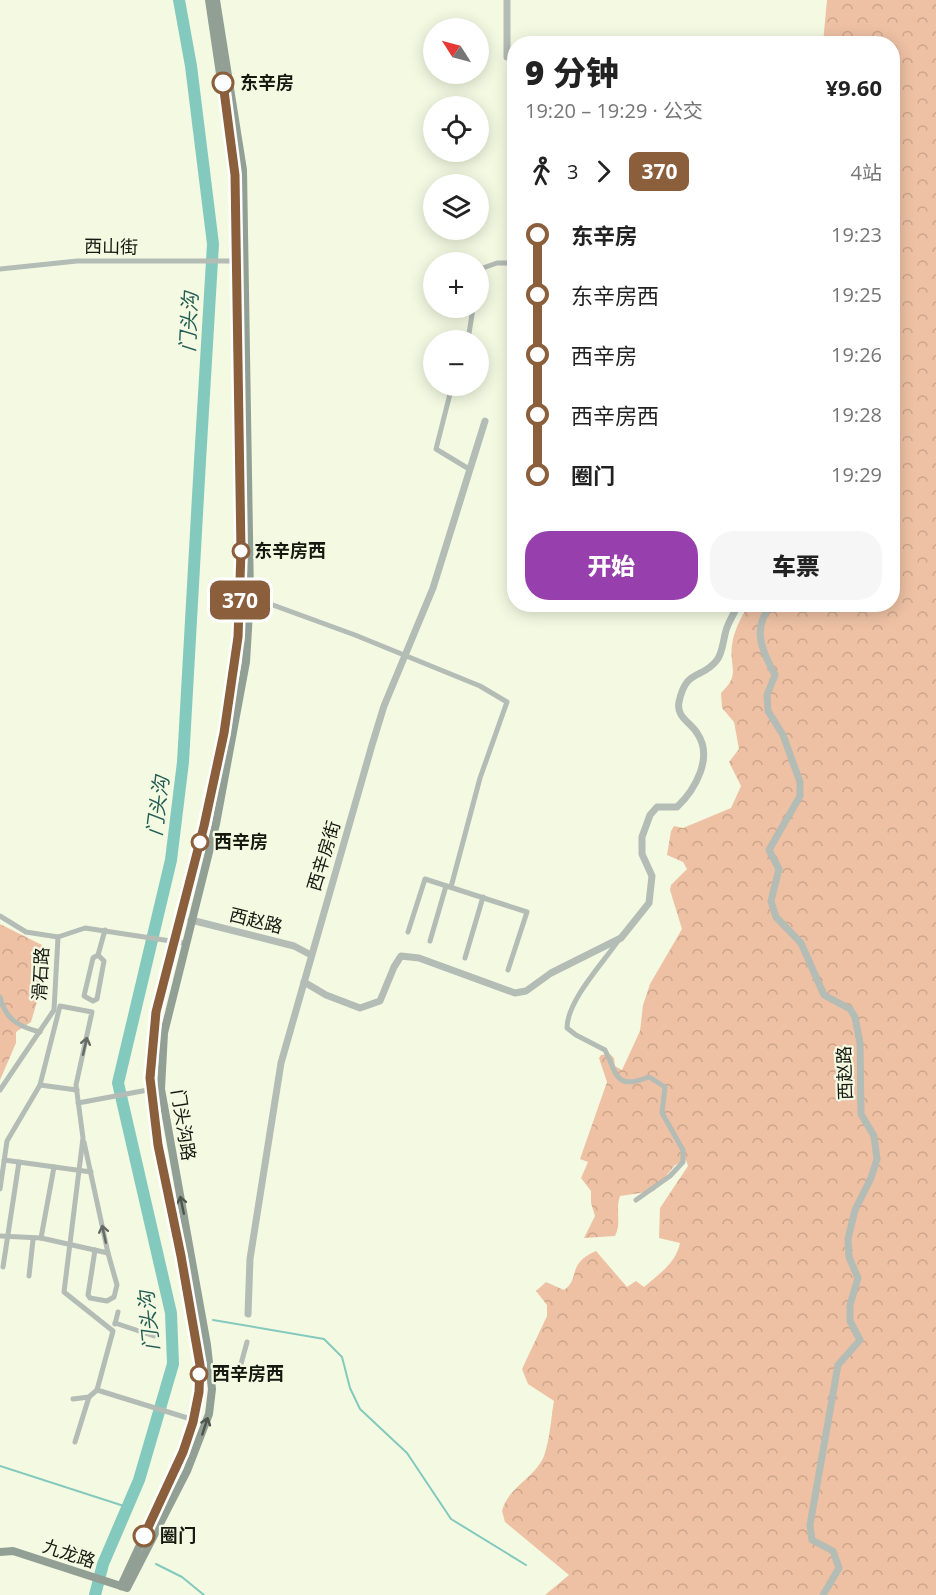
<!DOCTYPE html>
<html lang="zh">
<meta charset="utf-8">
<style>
:root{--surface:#fff;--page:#f6f6f6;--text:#222;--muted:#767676;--accent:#9740ad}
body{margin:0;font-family:"Open Sans","Noto Sans SC",sans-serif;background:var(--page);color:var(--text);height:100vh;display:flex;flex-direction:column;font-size:22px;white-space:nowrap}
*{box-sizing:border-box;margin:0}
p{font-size:20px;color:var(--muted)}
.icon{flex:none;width:33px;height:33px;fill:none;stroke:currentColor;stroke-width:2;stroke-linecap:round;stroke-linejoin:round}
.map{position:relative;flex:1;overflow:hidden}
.side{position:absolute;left:507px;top:36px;width:393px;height:576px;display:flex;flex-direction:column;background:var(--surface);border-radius:24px;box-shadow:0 3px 15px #0003}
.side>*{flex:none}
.badge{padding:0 12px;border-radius:9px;font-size:21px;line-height:39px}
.needle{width:39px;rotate:306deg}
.controls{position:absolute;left:423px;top:18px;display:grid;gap:12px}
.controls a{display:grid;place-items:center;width:66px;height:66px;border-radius:50%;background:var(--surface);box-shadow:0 3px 15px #0003;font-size:30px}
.map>.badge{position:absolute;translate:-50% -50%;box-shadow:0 0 0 3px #fff}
.legs{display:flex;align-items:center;gap:9px;height:66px;padding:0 18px;font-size:20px}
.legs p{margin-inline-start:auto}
.headline{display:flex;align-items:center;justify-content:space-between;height:102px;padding:0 18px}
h1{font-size:33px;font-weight:800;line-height:45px}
.button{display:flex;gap:12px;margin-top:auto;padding:12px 18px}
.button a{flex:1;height:69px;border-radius:24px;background:var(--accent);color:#fff;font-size:24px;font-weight:800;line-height:69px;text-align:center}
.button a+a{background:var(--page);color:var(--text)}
ul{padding:0 18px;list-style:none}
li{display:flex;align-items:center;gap:21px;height:60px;font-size:22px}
li i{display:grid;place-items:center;width:9px;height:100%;margin:0 8px;background:currentColor}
li i::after{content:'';width:15px;height:15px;margin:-8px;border:4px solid;border-radius:50%;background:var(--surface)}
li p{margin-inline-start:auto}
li:first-child i{background:linear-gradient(#0000 50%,currentColor 0)}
li:last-child i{background:linear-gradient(currentColor 50%,#0000 0)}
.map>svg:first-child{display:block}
</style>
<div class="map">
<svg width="936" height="1595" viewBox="0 0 936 1595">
<defs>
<pattern id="forest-crowns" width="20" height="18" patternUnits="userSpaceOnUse" patternTransform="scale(1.5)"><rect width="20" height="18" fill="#eec1a4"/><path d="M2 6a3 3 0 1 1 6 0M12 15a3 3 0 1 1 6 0" fill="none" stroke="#cba58c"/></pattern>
</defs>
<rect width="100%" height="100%" fill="#f4fae2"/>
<!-- forest -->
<g fill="url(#forest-crowns)">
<path d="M827 0H936V1595H545L569 1575 505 1522 502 1511C508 1487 535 1478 544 1456 550 1439 551 1418 554 1401L528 1384 522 1369 547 1316V1305L536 1291 546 1282 564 1290C581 1278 566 1264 596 1251L627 1287 636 1281 644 1287C659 1274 676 1263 680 1243L659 1238 660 1208 688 1166 686 1160 675 1165 654 1191 620 1196C615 1210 622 1223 615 1236L584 1238 595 1216 591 1203V1191L581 1178 588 1162 580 1159 607 1082 599 1058 601 1055 610 1054 614 1058 615 1066 622 1070 640 1031 643 1005 650 984 682 929 670 890 671 885 687 869 683 862 667 855 671 831 674 826 683 828 731 808 741 786 729 762 739 749 734 722 722 708 721 693C741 674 729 668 732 645 734 630 741 618 748 605L892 604V44L823 43Z"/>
<polygon points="0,924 42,945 47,967 31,1022 16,1032 16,1043 0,1080"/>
</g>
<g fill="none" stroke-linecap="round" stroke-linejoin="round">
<!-- stream -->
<g stroke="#84c9bd" stroke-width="2">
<polyline points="213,1320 324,1339 342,1357 350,1388 360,1409 407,1453 451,1519 526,1565"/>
<polyline points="0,1466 127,1507"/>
<polyline points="156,1564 182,1577 204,1595"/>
</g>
<!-- river -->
<polyline stroke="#84c9bd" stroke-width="12" points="95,1595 103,1564 139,1480 173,1364 171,1313 118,1083 171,860 183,762 200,461 213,244 191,66 179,0"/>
<!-- minor -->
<g stroke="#b3bcb5" stroke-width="5">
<polyline points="0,269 77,261 238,261"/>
<polyline points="478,273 480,269 497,263 514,263"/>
<polyline points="468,340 473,308"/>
<polyline points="452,386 436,449 469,469"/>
<polyline points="248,596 355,635 480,686 507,702 480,778 451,887"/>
<polyline points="0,916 26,932 58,937"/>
<polyline points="408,932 425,879 527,912 508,970"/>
<path d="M620 938C605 961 567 1000 567 1028L576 1035 605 1050C618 1076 615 1090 649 1077L665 1087 662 1113 683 1150V1162L670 1176 636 1200"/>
<polyline points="430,941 446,886"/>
<polyline points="98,955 104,961 97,999 93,1001 84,996 93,958 98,955 105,930"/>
<polyline points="465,958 483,897"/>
<path d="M0 997C5 1019 19 1027 40 1032"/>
<polyline points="40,1085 77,1090"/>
<polyline points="0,1090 54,1010 58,937 85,928 184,943"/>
<polyline points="78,1103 153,1089"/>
<polyline points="4,1160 91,1172"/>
<polyline points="0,1189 7,1141 40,1085 60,1006 92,1012 76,1085 83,1138 64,1292 113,1331 97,1390 194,1420"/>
<polyline points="0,1236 41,1238 108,1253 84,1142"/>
<polyline points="41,1238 54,1167"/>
<polyline points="95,1250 88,1295 90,1298 107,1301 114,1297 117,1285 108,1253"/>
<polyline points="3,1267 19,1162"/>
<polyline points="29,1276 33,1240"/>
<polyline points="115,1323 154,1336"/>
<polyline points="115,1324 118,1312"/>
<polyline points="199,1365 238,1375 247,1342"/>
<polyline points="73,1399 89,1397 97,1390"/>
<polyline points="75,1442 89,1397"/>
</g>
<!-- tertiary -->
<g stroke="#b3bcb5" stroke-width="7">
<polyline points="507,0 507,57"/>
<path d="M772 604C751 628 762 651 775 675L767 695 768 711 783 735 800 782V796L769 850 779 869 771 901 776 917 801 943 824 995 850 1009 855 1017 860 1043 861 1114 874 1136 877 1159 871 1178 855 1210 848 1239 849 1257 858 1278 850 1305V1321L860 1340 838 1365 810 1525 812 1540 833 1551 839 1568 823 1595"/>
<polyline points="191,920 294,946 311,955"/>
<path d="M304 982 326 995 360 1008 380 1001 394 967 401 956 419 958 515 993 526 991 551 973 621 938 649 903 652 876 642 854V837L650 815 657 807H677C695 790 714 757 697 733 690 722 676 717 679 702 686 668 702 680 717 660 724 651 723 635 728 625 731 618 735 611 739 604"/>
<polyline points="248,1314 250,1259 281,1063 372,745 384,706 433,588 485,421"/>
</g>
<!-- secondary -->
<g stroke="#929f94" stroke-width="8">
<polyline points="0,1552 13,1551 127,1588 187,1471 209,1414 212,1389 207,1345 161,1089 164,1033 216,824 246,662 250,596 243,170 216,0"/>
<polyline points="121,1586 183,1452 193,1422 199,1391 199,1365 181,1256 161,1165 150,1078 156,1012 204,826 224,733 240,622 241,551 235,175 209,0"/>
</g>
</g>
<!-- one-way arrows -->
<defs><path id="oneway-shaft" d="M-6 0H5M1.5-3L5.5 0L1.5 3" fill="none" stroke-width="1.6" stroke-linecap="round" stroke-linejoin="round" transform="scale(1.5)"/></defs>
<g stroke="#656a63">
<use href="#oneway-shaft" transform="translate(85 1046) rotate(-77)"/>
<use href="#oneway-shaft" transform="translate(104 1234) rotate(-102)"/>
</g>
<g stroke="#4e554c">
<use href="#oneway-shaft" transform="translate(182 1205) rotate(-102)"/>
<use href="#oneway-shaft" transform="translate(205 1426) rotate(-72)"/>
</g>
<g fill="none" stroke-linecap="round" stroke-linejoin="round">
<!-- line-1 casing -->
<g stroke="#fff" stroke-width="14">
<polyline id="line-1" points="144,1536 183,1452 193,1422 199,1392 200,1365 181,1256 158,1145 150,1078 156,1012 204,826 224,733 238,637 241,551 235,175 223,83"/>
</g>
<!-- line-1 -->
<use href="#line-1" stroke="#8b5e3c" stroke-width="9"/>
</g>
<!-- markers -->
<g fill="#fff" stroke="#8b5e3c" stroke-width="3">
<circle cx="223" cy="83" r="10"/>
<circle cx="241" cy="551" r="8"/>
<circle cx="200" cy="842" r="8"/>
<circle cx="199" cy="1374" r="8"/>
<circle cx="144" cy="1536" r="10"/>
</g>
<g text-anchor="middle" stroke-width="4.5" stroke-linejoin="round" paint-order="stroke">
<!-- stop labels -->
<g font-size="18" font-weight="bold" fill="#171911" stroke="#f4fae2" text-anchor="start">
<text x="240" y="89">东辛房</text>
<text x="254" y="557">东辛房西</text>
<text x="214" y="848">西辛房</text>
<text x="212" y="1380">西辛房西</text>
<text x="160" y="1542">圈门</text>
</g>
<!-- street labels -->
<g font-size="18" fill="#171911" stroke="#f4fae2">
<text transform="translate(111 247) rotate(1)" y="6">西山街</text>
<text transform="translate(324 856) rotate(-73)" y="6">西辛房街</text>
<text transform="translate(256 921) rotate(14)" y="6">西赵路</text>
<text transform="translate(41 974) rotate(-87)" y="6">滑石路</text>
<text transform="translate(845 1073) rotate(-92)" y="6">西赵路</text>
<text transform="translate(183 1125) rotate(81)" y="6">门头沟路</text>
<text transform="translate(69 1554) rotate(18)" y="6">九龙路</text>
</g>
<!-- water labels -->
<g font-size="20" font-style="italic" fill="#245d55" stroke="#f4fae2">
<text transform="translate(189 322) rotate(-87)" y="7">门头沟</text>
<text transform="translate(158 806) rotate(-83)" y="7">门头沟</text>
<text transform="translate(149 1321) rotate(-96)" y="7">门头沟</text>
</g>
</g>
</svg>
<div class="controls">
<a><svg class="needle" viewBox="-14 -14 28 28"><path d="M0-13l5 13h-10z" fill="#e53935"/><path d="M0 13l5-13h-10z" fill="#767676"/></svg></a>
<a><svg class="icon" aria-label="locate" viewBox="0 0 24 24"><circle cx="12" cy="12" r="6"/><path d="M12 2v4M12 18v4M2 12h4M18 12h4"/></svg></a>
<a><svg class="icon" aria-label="layers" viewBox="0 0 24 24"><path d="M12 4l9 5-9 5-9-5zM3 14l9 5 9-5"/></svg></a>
<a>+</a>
<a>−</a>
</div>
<b class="badge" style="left:240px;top:600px;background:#8b5e3c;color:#fff">370</b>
<section class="side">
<div class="headline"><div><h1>9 分钟</h1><p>19:20 – 19:29 · 公交</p></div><b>¥9.60</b></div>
<div class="legs"><svg class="icon" aria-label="walk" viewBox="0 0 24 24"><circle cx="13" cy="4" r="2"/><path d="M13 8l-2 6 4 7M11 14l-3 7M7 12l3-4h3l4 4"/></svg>3<svg class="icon" aria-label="forward" viewBox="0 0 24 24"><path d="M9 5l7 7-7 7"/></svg><b class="badge" style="background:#8b5e3c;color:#fff">370</b><p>4站</p></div>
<ul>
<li><i style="color:#8b5e3c"></i><b>东辛房</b><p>19:23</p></li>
<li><i style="color:#8b5e3c"></i><span>东辛房西</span><p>19:25</p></li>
<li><i style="color:#8b5e3c"></i><span>西辛房</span><p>19:26</p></li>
<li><i style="color:#8b5e3c"></i><span>西辛房西</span><p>19:28</p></li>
<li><i style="color:#8b5e3c"></i><b>圈门</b><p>19:29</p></li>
</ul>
<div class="button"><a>开始</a><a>车票</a></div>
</section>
</div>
